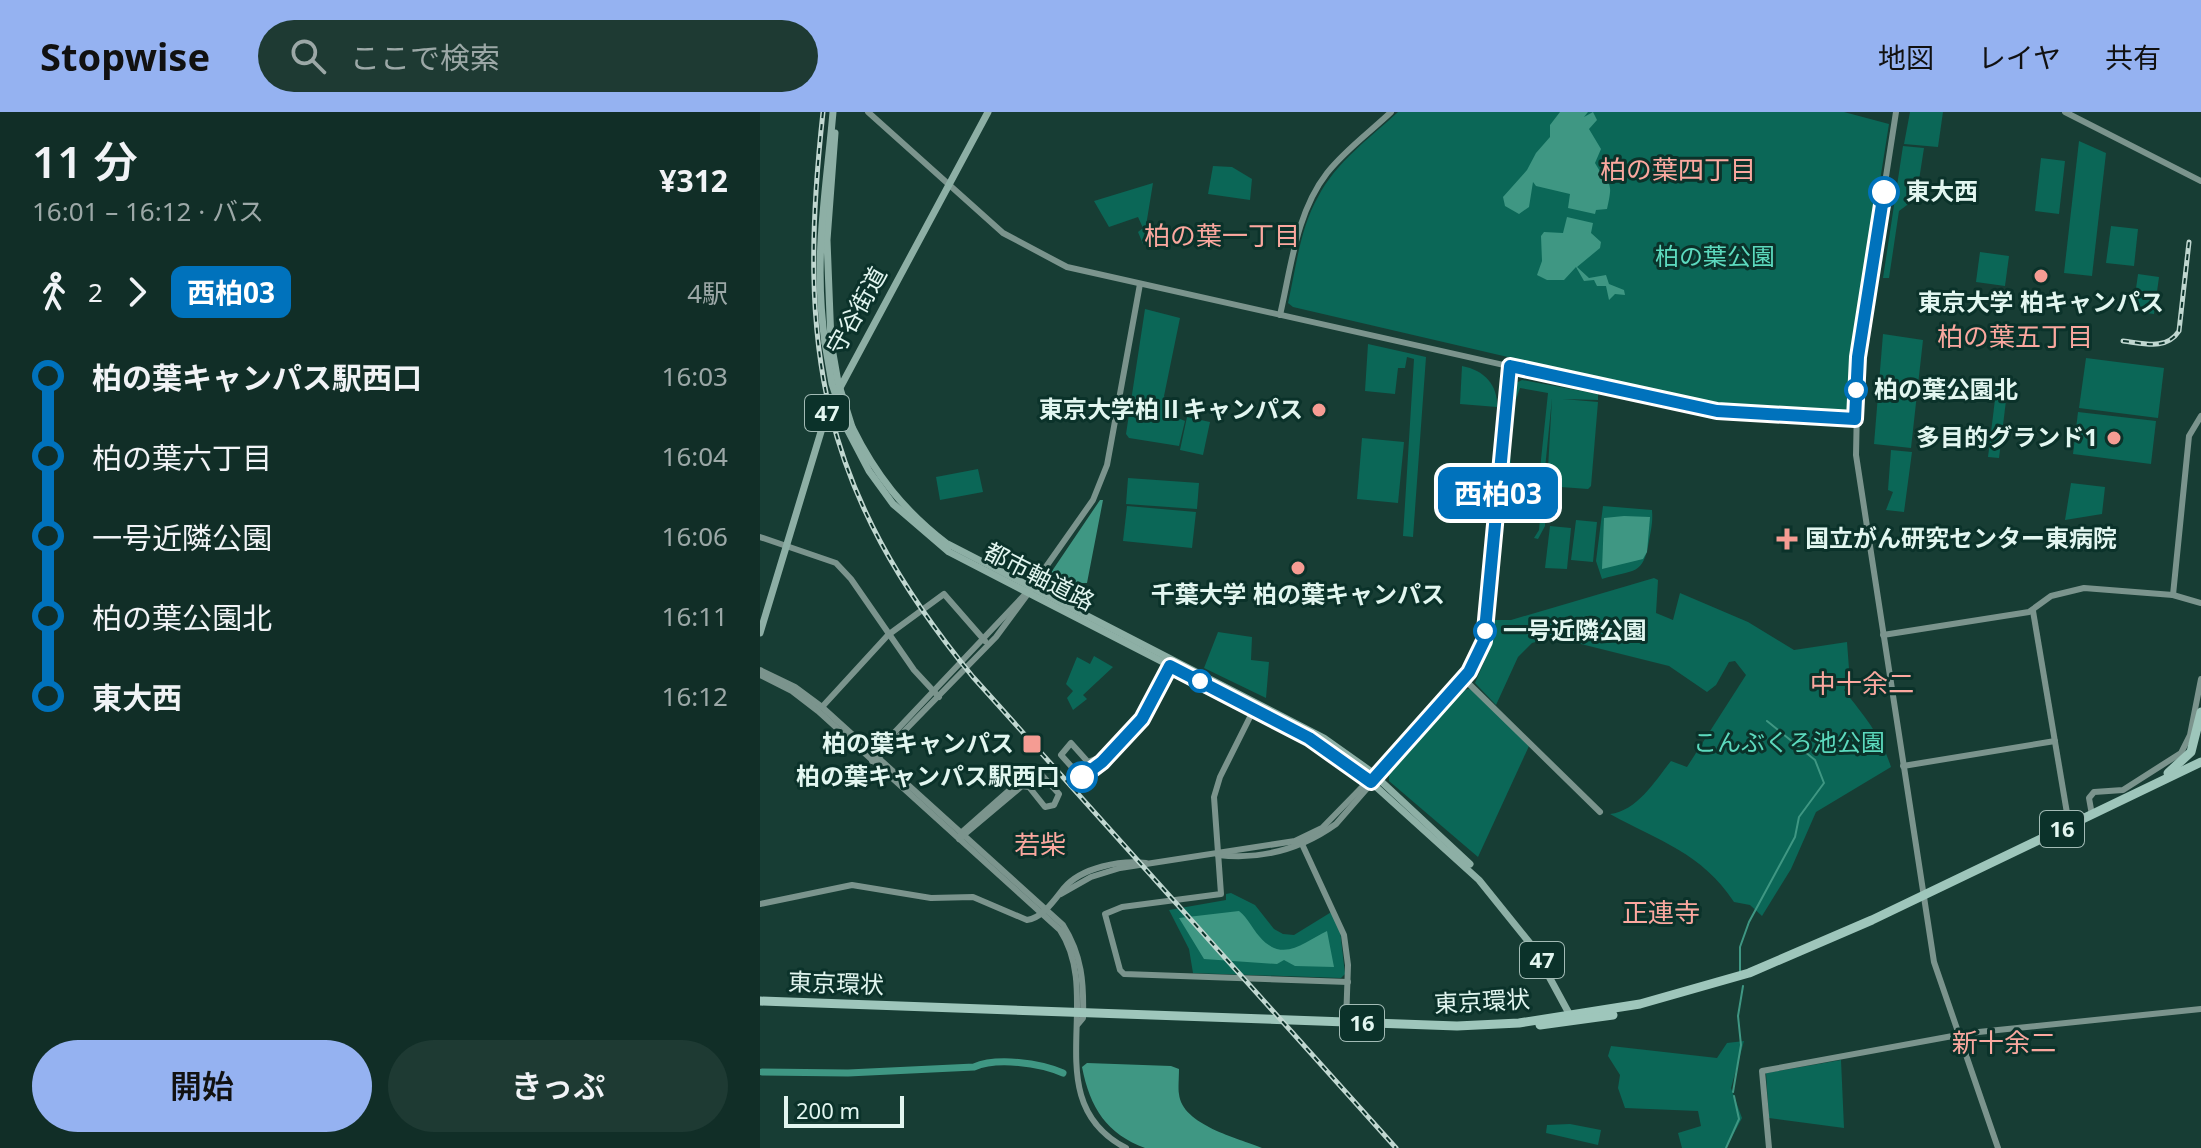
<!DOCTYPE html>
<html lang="ja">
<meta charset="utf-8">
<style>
:root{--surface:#112e27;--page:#1e3a33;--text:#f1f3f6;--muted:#9ca8a7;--accent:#95b2f1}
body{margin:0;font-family:"Noto Sans","Noto Sans JP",sans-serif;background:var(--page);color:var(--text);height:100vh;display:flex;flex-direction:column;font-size:30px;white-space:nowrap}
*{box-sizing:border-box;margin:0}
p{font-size:26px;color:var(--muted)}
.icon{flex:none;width:44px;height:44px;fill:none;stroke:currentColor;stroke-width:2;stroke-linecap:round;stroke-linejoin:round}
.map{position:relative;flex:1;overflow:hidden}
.drawer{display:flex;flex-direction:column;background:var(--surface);width:760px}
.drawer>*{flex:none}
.badge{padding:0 16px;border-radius:12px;font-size:28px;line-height:52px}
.scale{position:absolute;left:24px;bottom:20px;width:120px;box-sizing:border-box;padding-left:8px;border:4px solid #e2f6f0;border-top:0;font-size:22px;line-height:28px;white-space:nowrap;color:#e2f6f0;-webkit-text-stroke:6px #0b322a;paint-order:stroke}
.map>.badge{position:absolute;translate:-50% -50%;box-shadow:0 0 0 4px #fff}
.legs{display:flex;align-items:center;gap:12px;height:88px;padding:0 32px;font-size:26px}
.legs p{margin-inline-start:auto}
.headline{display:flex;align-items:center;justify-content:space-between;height:136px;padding:0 32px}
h1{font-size:44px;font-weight:600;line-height:60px}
.action{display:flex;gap:16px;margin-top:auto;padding:16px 32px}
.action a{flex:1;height:92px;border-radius:48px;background:var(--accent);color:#111;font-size:32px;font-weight:600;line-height:92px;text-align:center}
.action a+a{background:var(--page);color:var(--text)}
ul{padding:0 32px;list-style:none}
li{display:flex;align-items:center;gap:28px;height:80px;font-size:30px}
li i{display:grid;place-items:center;width:12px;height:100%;margin:0 10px;background:currentColor}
li i::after{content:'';width:20px;height:20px;margin:-10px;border:6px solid;border-radius:50%;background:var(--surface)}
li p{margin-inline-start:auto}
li:first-child i{background:linear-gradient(#0000 50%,currentColor 0)}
li:last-child i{background:linear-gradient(currentColor 50%,#0000 0)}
header{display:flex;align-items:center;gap:48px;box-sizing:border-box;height:112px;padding:0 40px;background:var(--accent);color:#111}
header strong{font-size:38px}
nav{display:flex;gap:44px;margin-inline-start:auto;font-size:28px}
.search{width:560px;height:72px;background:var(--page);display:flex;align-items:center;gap:20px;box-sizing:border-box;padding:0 28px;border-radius:44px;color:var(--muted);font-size:30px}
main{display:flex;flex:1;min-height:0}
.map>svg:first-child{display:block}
</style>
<header>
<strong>Stopwise</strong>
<div class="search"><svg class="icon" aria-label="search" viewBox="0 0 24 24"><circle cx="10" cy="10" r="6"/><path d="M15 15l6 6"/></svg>ここで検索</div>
<nav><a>地図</a><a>レイヤ</a><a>共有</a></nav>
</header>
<main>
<section class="drawer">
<div class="headline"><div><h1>11 分</h1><p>16:01 – 16:12 · バス</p></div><b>¥312</b></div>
<div class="legs"><svg class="icon" aria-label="walk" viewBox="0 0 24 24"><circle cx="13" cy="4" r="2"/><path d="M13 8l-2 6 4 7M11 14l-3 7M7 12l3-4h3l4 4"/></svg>2<svg class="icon" aria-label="forward" viewBox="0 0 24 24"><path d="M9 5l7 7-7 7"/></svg><b class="badge" style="background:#0072bc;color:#fff">西柏03</b><p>4駅</p></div>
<ul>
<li><i style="color:#0072bc"></i><b>柏の葉キャンパス駅西口</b><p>16:03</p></li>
<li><i style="color:#0072bc"></i><span>柏の葉六丁目</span><p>16:04</p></li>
<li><i style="color:#0072bc"></i><span>一号近隣公園</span><p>16:06</p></li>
<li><i style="color:#0072bc"></i><span>柏の葉公園北</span><p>16:11</p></li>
<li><i style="color:#0072bc"></i><b>東大西</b><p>16:12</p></li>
</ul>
<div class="action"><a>開始</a><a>きっぷ</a></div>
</section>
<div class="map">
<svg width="1441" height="1036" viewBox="0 0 1441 1036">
<rect width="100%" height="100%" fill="#173d34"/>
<!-- green -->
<g fill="#0b6757">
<path d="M638 0H1084L1129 12 1095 226 1089 295 1085 299 992 295 920 285 533 195 528 191C536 156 540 116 558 85 576 50 610 26 638 0Z"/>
<polygon points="1150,0 1183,0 1178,35 1144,32"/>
<polygon points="1319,29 1346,41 1332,164 1304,161"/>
<polygon points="1143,34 1164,36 1159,68 1155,68 1151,90 1139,99 1129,166 1123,166"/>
<polygon points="1281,46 1305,49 1299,102 1275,99"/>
<polygon points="453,54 472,55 492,67 490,88 448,82"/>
<polygon points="393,71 383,132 378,120 383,116 378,105 349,115 334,89"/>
<polygon points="1351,114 1378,117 1374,154 1346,151"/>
<polygon points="1220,140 1249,144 1245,174 1216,170"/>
<polygon points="1378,162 1399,165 1394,202 1373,199"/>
<polygon points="385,197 420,206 404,284 413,304 425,309 419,334 369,326 366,322"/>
<polygon points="1123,222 1163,228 1151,336 1114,332"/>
<polygon points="608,232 666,245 653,425 643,424 654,247 647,245 645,256 638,256 635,282 605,279"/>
<polygon points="1326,246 1404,256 1398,306 1319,296"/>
<path d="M702 254C724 258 738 273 737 295L700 292Z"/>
<polygon points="762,268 838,282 838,288 803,287 838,290 831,374 828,377 787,374 792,286 783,377 778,376 788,281 760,276 752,299 754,272"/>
<polygon points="1237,271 1248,272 1239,346 1228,345"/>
<polygon points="1318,300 1396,309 1391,352 1313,342"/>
<polygon points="427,305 450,310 443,343 420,338"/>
<polygon points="602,326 644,330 638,391 597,387"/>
<polygon points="749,330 753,376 776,378 775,389 752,389 772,393 786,385 785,414 778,427 774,426 779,418 780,407 757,405 758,397 752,396 744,401"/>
<polygon points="1131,338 1152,340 1144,400 1126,398 1133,380 1128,378"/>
<polygon points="218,357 223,380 180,388 176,365"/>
<polygon points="368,366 439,371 437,397 366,392"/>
<polygon points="1311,371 1345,375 1342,402 1305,408"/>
<polygon points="367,394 436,400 432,436 363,429"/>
<path d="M843 394 892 398C893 411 891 418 889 429 883 464 875 457 842 467L836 449Z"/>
<polygon points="816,408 837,410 833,450 811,448"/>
<polygon points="790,414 811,416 807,457 785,456"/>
<path d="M894 466 898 468 896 501 913 508 920 481 988 510 1034 538 1087 530 1090 570 1084 578C1104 604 1121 623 1131 655L1056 700 1031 757 1002 804 990 793 974 790C942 741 899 729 850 702 877 699 895 669 911 649L927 655 986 563 975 549 969 550 956 573 947 580 909 554 793 525 772 531 758 545 736 593 715 571 731 534 735 508H751Z"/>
<polygon points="458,520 492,525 491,548 509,550 506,586 444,556"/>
<polygon points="334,544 353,555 323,583 327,587 313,598 307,586 313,579 306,572 317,545 330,552"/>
<polygon points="711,576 769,634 718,745 629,669 629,661 700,580"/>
<polygon points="471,781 495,793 514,817 523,822 534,823 573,799 580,818 585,862 581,866 433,861 429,837 409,798 466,788 466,782"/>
<polygon points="984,929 971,976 982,1006 966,1036 922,1036 918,1021 941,1014 938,999 865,996 858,976 860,963 848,944 851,934 957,946 967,931"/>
<polygon points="1081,948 1084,1016 1009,1006 1006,961"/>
<polygon points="810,1012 841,1018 838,1033 786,1021 787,1013"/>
</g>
<!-- water -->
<g fill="#3f9783">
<path d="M800 0H828L824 5 833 0 837 8 829 17 841 37 835 51C849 76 854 66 847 97L836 98 835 102 808 96 810 82 776 74 773 70 769 95 759 102 745 94 743 85 767 58 776 41 790 25V13Z"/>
<polygon points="807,105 833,111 831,121 841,130 840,136 817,155 829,166 846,163 849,172 864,178 865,183 855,182 849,188 846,174 837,174 834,168 824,169 816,155 804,168 787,168 777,163 782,149 781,124 784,120 803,121"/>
<polygon points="340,388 343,388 327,471 322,471 319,491 288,476 286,468"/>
<polygon points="864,404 890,405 887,440 883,447 842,457 844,406"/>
<path d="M479 799C488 806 492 816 499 824 523 853 545 829 567 819L574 855 535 854 524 848 517 852 444 847 419 806Z"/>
<path d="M327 951 411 954 419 957C419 965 418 977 419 982 422 1013 478 1026 502 1036H385C347 1022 330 996 322 955Z"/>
</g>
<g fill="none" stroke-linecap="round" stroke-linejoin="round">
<!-- stream -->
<g stroke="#3f9783" stroke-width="2">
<polyline points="980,859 980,835 989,810 1035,725 1039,705 1064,671 1055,648 1007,609"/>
<polyline points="973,980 981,933 978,904 983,874"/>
<polyline points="966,1036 979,1007 974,984"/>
</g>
<!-- river -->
<path stroke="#3f9783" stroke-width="7" d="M2 960 88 961 214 955C237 945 280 951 303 961"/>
<!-- secondary -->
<g stroke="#7b948d" stroke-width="6">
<polyline points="108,0 243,121 307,155 931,295 1003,303 1095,307"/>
<polyline points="1136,0 1098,245 1096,343 1174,850 1238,1036"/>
<polyline points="1305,0 1441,69"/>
<path d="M520 203C531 156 536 101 567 61 585 38 610 20 631 0"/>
<polyline points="0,425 76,451 91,467 154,558 179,585"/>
<polyline points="1413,483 1429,324 1441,304"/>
<polyline points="1273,499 1309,713"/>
<polyline points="1123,523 1269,500 1291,484 1324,476 1413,483 1441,491"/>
<path d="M0 558 35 575 62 595 303 813C322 843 324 871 323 906L318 912"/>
<path d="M0 563 32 579 58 599 300 818C345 886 276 989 366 1036"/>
<polyline points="704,567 840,700"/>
<polyline points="62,595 128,523 184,482 225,529"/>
<polyline points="494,597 460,665 454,685 461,782 362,795 345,802 360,858 364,862 588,870"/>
<polyline points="346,643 328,650 311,631 301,643 319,663 326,664 382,607 412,551"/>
<polyline points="117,647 236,525 270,479"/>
<polyline points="112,649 114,642 271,476 333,388 347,353 380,172"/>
<polyline points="1143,654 1295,629"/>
<polygon points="272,658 280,661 299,682 294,693 285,695 269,675 262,674 199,727 202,720"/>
<polyline points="1332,703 1329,686 1334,680 1363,678 1421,641 1430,623 1441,567"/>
<polyline points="542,732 584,823 588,853 586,911"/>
<path d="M458 743C501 748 541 737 576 712L713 555 724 529 727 505 750 254"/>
<polyline points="301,782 331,765 360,756 535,729 562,716 603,674 611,670"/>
<path d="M0 792 92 773 171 786 213 785 267 808C283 806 295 787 304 776 322 755 361 748 386 751"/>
<polyline points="1009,1036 1002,959 1209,921 1441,897"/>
</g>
<!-- primary -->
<g stroke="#8dafa5" stroke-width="7">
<polyline points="71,230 67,128 75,21"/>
<path d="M65 231C53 148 66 81 73 0"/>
<path d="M92 315C115 362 144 399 186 431L564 626 609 658 710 752"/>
<polyline points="87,317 109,359 133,392 189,440 541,621 604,664 719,768 773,835 812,907"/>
<polyline points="0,521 67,300 228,0"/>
</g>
<!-- highway -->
<g stroke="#9ec6bb" stroke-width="9">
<polyline points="1408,661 1431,640 1441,600"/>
<polyline points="0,889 697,914 759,911 880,892 989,861 1112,808 1441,650"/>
<polyline points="780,913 853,903"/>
</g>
<!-- rail casing -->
<g stroke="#c0d7d0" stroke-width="5">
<g id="rail">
<path d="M63 0C37 237 59 377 213 565L636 1036"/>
<path d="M1363 229C1383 231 1406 239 1419 219L1429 130"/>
</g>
</g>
<!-- rail -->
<use href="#rail" stroke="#0b322a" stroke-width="2" stroke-dasharray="6" stroke-linecap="butt"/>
<!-- primary-bridge -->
<g stroke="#8dafa5" stroke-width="7">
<polyline points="71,230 78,270 92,315"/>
<polyline points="65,231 72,272 87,317"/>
</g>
</g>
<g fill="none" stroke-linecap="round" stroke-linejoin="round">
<!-- line-1 casing -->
<g stroke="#fff" stroke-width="18">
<polyline id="line-1" points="322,665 342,650 382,607 410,554 549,626 611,670 709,560 724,529 750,254 957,299 1095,307 1098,245 1124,80"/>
</g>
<!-- line-1 -->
<use href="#line-1" stroke="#0072bc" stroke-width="12"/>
</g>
<!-- markers -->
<g fill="#fff" stroke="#0072bc" stroke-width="4">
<circle cx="1124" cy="80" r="14"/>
<circle cx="1096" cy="278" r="10"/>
<circle cx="725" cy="519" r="10"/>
<circle cx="440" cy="569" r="10"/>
<circle cx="322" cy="665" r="14"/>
</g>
<g fill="#f59c93" stroke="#0b322a" stroke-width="3">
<circle cx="1281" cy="164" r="8"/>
<circle cx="559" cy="298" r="8"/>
<circle cx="1354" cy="326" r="8"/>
<path d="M1023 415h8v8h8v8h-8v8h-8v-8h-8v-8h8z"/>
<circle cx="538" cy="456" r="8"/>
<rect x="262" y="622" width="20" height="20" rx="4"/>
</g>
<g text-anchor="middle" stroke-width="6" stroke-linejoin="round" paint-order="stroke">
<!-- shield labels -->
<g fill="#0b322a" stroke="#a2bbb5" stroke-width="2">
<rect x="45" y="283" width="44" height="36" rx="6"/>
<rect x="1280" y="699" width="44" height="36" rx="6"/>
<rect x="760" y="830" width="44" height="36" rx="6"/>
<rect x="580" y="893" width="44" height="36" rx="6"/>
</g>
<g font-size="22" font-weight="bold" fill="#e2f6f0">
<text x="67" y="309">47</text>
<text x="1302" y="725">16</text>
<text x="782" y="856">47</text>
<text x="602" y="919">16</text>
</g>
<!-- stop labels -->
<g font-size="24" font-weight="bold" fill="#e2f6f0" stroke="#0b322a" text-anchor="start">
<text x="1146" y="88">東大西</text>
<text x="1114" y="286">柏の葉公園北</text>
<text x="743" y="527">一号近隣公園</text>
<text x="300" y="673" text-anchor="end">柏の葉キャンパス駅西口</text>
</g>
<!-- park labels -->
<g font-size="24" fill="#5cdabe" stroke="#0b322a">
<text x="955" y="153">柏の葉公園</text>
<text x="1029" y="639">こんぶくろ池公園</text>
</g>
<!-- poi labels -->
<g font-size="24" font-weight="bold" fill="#e2f6f0" stroke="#0b322a" text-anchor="end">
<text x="1281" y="199" text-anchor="middle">東京大学 柏キャンパス</text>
<text x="543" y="306">東京大学柏Ⅱキャンパス</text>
<text x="1338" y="334">多目的グランド1</text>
<text x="1045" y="435" text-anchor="start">国立がん研究センター東病院</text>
<text x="538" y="491" text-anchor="middle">千葉大学 柏の葉キャンパス</text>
<text x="254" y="640">柏の葉キャンパス</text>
</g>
<!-- street labels -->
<g font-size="24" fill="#e2f6f0" stroke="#0b322a">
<text transform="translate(97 199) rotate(-61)" y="8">守谷街道</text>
<text transform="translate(279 465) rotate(27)" y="8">都市軸道路</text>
<text transform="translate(76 872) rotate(2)" y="8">東京環状</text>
<text transform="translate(722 890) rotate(-3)" y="8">東京環状</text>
</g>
<!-- neighbourhood labels -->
<g font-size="26" fill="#fba89f" stroke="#0b322a">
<text x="918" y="67">柏の葉四丁目</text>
<text x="462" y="133">柏の葉一丁目</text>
<text x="1255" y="234">柏の葉五丁目</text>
<text x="1102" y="581">中十余二</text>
<text x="280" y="742">若柴</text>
<text x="901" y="810">正連寺</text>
<text x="1244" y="940">新十余二</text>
</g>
</g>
</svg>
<div class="scale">200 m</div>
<b class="badge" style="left:738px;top:381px;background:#0072bc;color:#fff">西柏03</b>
</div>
</main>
